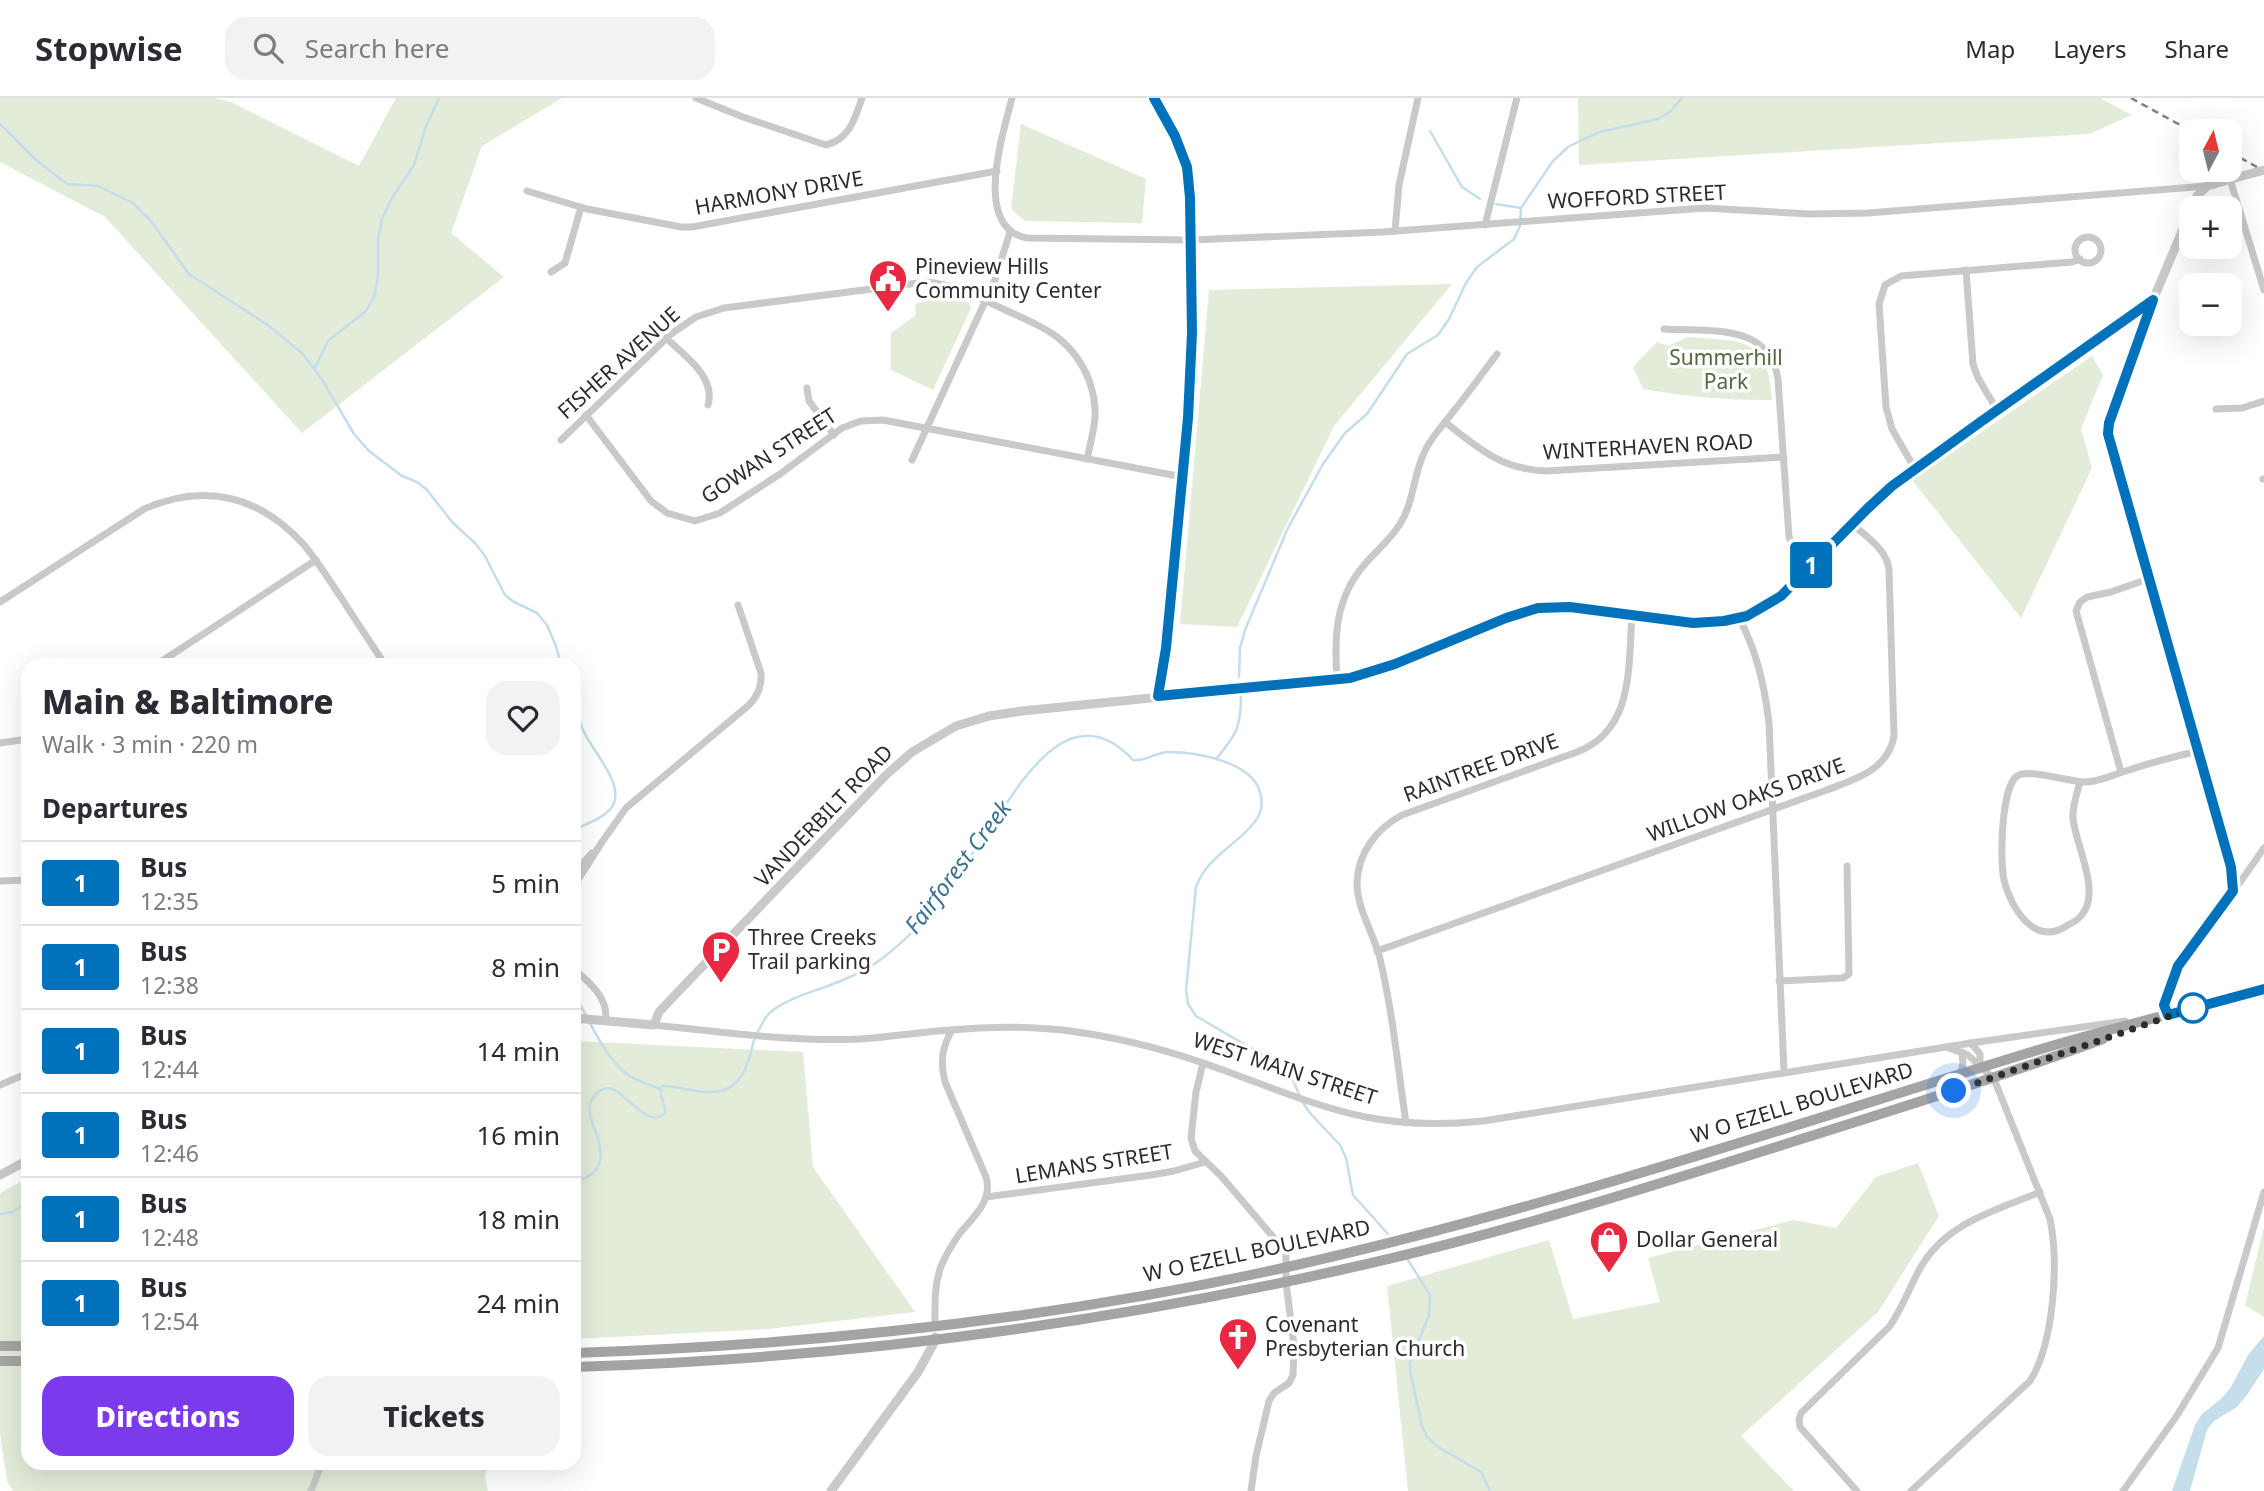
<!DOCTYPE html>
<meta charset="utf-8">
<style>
:root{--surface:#fff;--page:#f2f2f3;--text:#2b2b33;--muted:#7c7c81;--line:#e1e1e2;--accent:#7c3aed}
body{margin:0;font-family:"Noto Sans",sans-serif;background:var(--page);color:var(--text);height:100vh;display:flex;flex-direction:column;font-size:26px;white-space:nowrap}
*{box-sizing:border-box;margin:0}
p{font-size:23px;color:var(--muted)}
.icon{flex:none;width:38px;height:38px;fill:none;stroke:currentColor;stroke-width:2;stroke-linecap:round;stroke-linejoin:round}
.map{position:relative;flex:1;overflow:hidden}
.drawer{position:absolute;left:21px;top:560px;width:560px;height:812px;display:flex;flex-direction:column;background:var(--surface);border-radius:21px;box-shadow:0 7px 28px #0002}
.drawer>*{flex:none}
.badge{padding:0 14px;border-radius:5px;font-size:24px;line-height:46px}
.needle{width:46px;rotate:7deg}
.buttons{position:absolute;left:2179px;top:21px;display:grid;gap:14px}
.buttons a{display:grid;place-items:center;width:63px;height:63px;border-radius:14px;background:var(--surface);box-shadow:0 7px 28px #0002;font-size:35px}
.you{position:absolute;width:35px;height:35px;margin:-18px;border:5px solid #fff;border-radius:50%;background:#1a73e8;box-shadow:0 0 0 10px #1a73e833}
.map>.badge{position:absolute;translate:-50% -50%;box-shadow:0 0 0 4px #fff}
h2{padding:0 21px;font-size:26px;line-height:63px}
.round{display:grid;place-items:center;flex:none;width:74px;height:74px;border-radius:21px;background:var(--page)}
.headline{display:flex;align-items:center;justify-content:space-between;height:119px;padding:0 21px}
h1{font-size:33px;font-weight:800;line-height:52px}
.primary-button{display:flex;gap:14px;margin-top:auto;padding:14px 21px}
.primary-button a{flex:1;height:80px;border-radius:21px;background:var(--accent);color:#fff;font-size:28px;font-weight:800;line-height:80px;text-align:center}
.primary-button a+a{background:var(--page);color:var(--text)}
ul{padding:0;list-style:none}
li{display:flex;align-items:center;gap:21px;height:84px;padding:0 21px;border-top:2px solid var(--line)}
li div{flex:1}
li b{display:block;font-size:26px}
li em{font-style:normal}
li .badge{min-width:77px;font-weight:700;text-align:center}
header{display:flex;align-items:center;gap:42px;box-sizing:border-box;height:98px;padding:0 35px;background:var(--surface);border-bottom:2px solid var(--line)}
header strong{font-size:33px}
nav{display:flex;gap:38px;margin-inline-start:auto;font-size:24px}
.search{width:490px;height:63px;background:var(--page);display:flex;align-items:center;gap:18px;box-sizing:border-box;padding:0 24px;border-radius:21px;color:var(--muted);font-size:26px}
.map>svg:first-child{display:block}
</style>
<header>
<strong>Stopwise</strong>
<div class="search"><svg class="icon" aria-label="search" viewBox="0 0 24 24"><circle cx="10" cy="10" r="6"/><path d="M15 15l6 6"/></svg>Search here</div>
<nav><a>Map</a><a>Layers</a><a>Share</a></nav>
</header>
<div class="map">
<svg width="2264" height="1393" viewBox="0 0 2264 1393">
<rect width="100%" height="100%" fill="#fff"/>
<!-- green -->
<g fill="#e3ebd9">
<polygon points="0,0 214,0 231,4 359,68 396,0 562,0 482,48 451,135 504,179 302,335 105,119 0,64"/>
<polygon points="1578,0 2100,0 2132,17 2089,36 1579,67"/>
<polygon points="1021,26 1146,81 1142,125 1025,123 1011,111"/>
<polygon points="1452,186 1334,328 1237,529 1180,526 1209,192"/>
<polygon points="952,197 969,205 971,210 933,292 891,272 891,235 916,217 915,206"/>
<path d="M1688 239C1742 244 1768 237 1772 302 1728 302 1686 299 1643 291L1633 269 1657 244 1668 248Z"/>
<polygon points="2092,258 2103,277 2081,331 2092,370 2021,520 1912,382"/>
<polygon points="574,943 803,954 813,1069 915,1214 768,1231 574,1241"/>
<polygon points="1918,1065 1939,1118 1878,1214 1741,1338 1794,1393 1408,1393 1387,1188 1549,1142 1573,1221 1660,1204 1648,1160 1793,1122 1836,1130 1876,1079"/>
<polygon points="28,1080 28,1365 489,1365 485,1378 488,1393 13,1393 7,1383 0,1336 0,1095"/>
<polygon points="2264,1129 2264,1219 2245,1207"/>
</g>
<!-- water -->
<polygon fill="#c4deeb" points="2264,1238 2264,1271 2247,1297 2237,1309 2214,1323 2207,1332 2190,1393 2172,1393 2195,1327 2202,1316 2222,1300 2231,1289 2248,1257"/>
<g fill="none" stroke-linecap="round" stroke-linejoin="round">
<!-- stream -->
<g stroke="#c4deeb" stroke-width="2.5">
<polyline points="0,26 35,61 67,86 98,88 133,105 151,123 189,176 269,228 303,256 323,283 354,336 369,353 402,378 417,384 427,392 452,424 476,446 485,458 505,497 514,504 537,515 547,527 556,548 561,567"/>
<polyline points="1430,33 1462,89 1480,101"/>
<polyline points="1496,106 1521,110"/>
<polyline points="315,270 328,243 366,213 374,199 378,178 378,141 382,121 392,100 414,67 425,31 439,0"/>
<polyline points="1239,579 1240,550 1245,532 1287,432 1323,366 1345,335 1367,316 1407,256 1438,237 1449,221 1466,185 1477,169 1514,141 1520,128 1521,110 1553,63 1568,49 1584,41 1600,34 1658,21 1670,14 1682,0"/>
<path d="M574 602C577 613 579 624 584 634 593 654 626 687 612 709 603 721 587 725 574 732"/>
<path d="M1216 661C1236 637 1241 630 1241 598"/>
<path d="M574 896C589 920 600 951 621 971 632 982 647 986 661 991L663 988C678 988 692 994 707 994 743 996 748 966 755 938"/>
<path d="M758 933C761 929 763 923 766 919 781 901 817 893 838 884 854 878 870 870 884 859 898 848 916 833 925 817 930 807 933 792 941 784 953 773 966 765 976 751 1010 705 1064 587 1133 662 1145 664 1156 654 1169 654 1195 654 1248 663 1259 691 1264 704 1262 716 1253 726 1234 749 1207 759 1196 789L1186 892 1188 906 1196 918 1283 969 1291 978 1299 996"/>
<polyline points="1301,1002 1310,1015 1340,1047 1346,1060 1353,1097 1388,1136"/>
<path d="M574 1082C582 1082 588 1080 594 1074 616 1050 576 1018 595 997 619 970 638 1034 665 1016 666 1007 660 1000 661 991"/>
<polyline points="0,1116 13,1114 28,1104"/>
<polyline points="1408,1162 1430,1197 1429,1217 1410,1264 1410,1273 1422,1328 1427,1339 1438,1349 1481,1374 1490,1393"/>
</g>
<!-- minor -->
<g stroke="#c9c9c9" stroke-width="7">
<path d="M696 0 743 19 826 47C850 41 855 20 862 0"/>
<path d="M1012 0C1003 36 972 130 1027 140L1191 142 1383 134 1705 110 1810 116 1868 115 2207 88"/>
<polyline points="2230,81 2264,192"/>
<polyline points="527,93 587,111 681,129 692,129 997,73"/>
<polyline points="1485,127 1517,0"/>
<polyline points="1395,133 1399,87 1418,0"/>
<circle cx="2088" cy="152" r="13"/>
<polyline points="1966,172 1973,266 1978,280 1997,312"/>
<polyline points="551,174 565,165 581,109"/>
<polyline points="2153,203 2109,325 2108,336 2231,769 2233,793 2178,868 2164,907 2168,917"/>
<path d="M1664 231C1709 234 1769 224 1778 281L1789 439 1795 453 1808 470"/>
<path d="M666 240C685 258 716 279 708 307"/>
<polyline points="807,290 809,303 834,337"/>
<polyline points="2216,311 2242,310 2264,303"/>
<polyline points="586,317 651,403 667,415 695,423 720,415 780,376 842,330 861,323 883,322 1183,379"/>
<path d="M1445 324C1479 351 1501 371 1546 373L1783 359"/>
<path d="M561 342 671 236 696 219 724 210 926 184C954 186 976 198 1001 210 1042 229 1071 238 1089 282 1093 294 1096 306 1095 319 1094 333 1090 347 1087 361"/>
<polyline points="912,362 995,182 1010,134"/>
<polyline points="1915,371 1892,331 1886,309 1879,206 1885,187 1901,178 2072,164 2080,161"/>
<polyline points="2263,381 2264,381"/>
<path d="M0 504 144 411C205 384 260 398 304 447 319 465 331 485 344 504 357 525 372 546 385 567"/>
<path d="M1739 520C1756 551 1765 590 1769 625L1784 974"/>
<polyline points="156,567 316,462"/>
<path d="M1337 582C1334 539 1335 500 1365 466 1376 453 1391 441 1400 426 1414 404 1413 378 1424 355 1429 343 1437 334 1445 324 1463 302 1480 279 1497 256"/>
<polyline points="0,645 28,641"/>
<polyline points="2121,674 2076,513 2080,504 2087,499 2111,494 2148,481"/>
<path d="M2080 684C2077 695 2072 709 2073 721 2076 748 2102 795 2081 818 2078 822 2072 825 2068 827 2036 849 2014 814 2005 786 1999 768 2001 689 2017 678 2029 670 2069 684 2085 684 2099 684 2112 677 2126 673 2149 665 2173 659 2198 653"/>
<polyline points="574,775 592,755"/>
<polyline points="0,783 28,782"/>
<path d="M574 788 602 744 626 710 749 607C758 598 762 588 761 575L738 507"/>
<polyline points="2234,793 2264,750"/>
<path d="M1377 853 1824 693C1853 682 1888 673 1894 638L1889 471C1886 451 1867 439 1852 426"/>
<path d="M574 871C589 884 610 901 605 923"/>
<polyline points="1779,883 1843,880 1849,876 1847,768"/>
<path d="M654 927C722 934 791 944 860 941 890 939 920 934 950 932 992 928 1035 928 1077 934 1126 941 1174 954 1220 971 1268 988 1316 1009 1366 1019 1405 1027 1444 1027 1483 1023L1971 945 2125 923"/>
<polyline points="1971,945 1980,956 1980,969"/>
<polyline points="1203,965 1196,994 1191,1040 1195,1053 1221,1078 1286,1154 1286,1184 1294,1248 1293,1277 1289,1285 1274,1295 1269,1303 1256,1358 1251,1393"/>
<polyline points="1960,976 1963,966 1962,954"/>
<polyline points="0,987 28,975"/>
<path d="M1406 1025C1398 971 1393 915 1380 861 1374 836 1357 811 1357 785 1358 755 1376 731 1402 717L1577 654C1634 632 1628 570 1632 518"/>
<polyline points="986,1099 1151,1077 1174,1073 1205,1064"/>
<path d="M935 1227C935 1207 934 1188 941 1168 946 1157 953 1145 960 1135 974 1119 993 1102 986 1079L945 984C940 964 942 949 952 932"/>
<polyline points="311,1393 322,1365"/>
<path d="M1857 1393 1800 1329 1799 1322 1801 1315 1889 1229C1903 1210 1910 1187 1922 1167 1948 1124 1997 1112 2040 1094"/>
<path d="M1911 1393 2030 1283C2054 1245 2059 1165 2050 1121L1994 981 1968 957 1946 949"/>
<polyline points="2123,1393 2176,1319 2218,1250 2264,1094"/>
</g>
<!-- tertiary -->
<g stroke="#c9c9c9" stroke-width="9">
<polyline points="1154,0 1175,38 1187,69 1190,100 1192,235 1188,320 1166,550 1159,598"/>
<path d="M574 920 654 927 659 914 676 896 886 677 912 654 956 628 989 618 1022 613 1350 580 1395 566 1524 513C1566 503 1609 516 1651 520 1682 524 1715 529 1746 518 1776 507 1798 481 1820 459 1844 435 1867 411 1892 388L2153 202 2197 98 2207 88 2242 78"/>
<polyline points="0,1077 28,1062"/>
<polyline points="831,1393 918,1274 935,1243 935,1239"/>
</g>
<!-- primary -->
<g stroke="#a4a4a4" stroke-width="10">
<polyline points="0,1248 28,1248"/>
<path d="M574 1255C814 1247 1057 1221 1292 1168 1541 1112 1784 1030 2028 955 2106 931 2186 913 2264 891"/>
<polyline points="0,1263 28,1263"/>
<path d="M574 1269C834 1261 1086 1229 1340 1172 1487 1140 1630 1095 1773 1050 1884 1015 1995 981 2103 941"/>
</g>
<!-- rail -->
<g stroke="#818181" stroke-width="2.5" stroke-dasharray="7 5" stroke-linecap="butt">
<polyline points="2131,0 2191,33"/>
<polyline points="2230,54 2264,73"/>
</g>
<!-- tertiary-bridge -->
<polyline stroke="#c9c9c9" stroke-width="9" points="2242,78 2264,72"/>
</g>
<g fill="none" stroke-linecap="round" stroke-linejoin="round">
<!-- line casing -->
<g stroke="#fff" stroke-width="16">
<polyline id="line" points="1154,0 1175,38 1187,69 1190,100 1192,235 1188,320 1166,550 1158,598 1350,580 1395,566 1506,520 1538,510 1570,509 1693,525 1724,523 1747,518 1781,498 1867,411 1892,388 1979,325 2153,202 2109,325 2108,336 2231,769 2233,793 2178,868 2164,907 2168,917 2264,891"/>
</g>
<!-- line -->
<use href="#line" stroke="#0072bc" stroke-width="10"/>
<!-- walk -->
<polyline stroke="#2c2c2c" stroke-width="7" stroke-dasharray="0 12.6" points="1954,993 2193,910"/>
</g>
<!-- icons -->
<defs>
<g id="civic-pin" transform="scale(2.0125)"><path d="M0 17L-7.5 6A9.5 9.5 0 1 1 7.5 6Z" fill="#e92941" stroke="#fff"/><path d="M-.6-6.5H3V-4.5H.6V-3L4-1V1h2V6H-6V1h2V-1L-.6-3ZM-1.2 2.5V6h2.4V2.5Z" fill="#fff"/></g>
<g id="parking-pin" transform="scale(2.0125)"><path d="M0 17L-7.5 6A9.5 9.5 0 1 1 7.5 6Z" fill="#e92941" stroke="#fff"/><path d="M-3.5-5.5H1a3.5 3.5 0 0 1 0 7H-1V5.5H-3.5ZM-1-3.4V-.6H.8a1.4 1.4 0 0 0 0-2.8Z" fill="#fff"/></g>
<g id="shop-pin" transform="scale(2.0125)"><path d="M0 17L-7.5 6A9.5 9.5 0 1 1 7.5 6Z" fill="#e92941" stroke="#fff"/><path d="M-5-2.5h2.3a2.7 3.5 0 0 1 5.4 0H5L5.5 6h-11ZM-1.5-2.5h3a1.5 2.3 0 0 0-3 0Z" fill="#fff"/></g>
<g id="church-pin" transform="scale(2.0125)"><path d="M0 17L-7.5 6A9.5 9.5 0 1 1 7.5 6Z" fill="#e92941" stroke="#fff"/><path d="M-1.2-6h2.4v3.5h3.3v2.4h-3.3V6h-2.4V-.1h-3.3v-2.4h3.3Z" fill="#fff"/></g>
</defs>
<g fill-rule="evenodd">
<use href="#civic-pin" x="888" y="181"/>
<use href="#parking-pin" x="721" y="852"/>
<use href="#shop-pin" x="1609" y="1142"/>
<use href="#church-pin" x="1238" y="1239"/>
</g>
<!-- markers -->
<circle fill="#fff" stroke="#0072bc" stroke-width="3.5" cx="2193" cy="910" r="14"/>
<g text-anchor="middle" stroke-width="7" stroke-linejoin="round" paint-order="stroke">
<!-- street labels -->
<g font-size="21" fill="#2c2c2c" stroke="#fff">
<text transform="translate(779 95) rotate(-10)" y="7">HARMONY DRIVE</text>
<text transform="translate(1637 99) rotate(-3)" y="7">WOFFORD STREET</text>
<text transform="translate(619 265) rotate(-42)" y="7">FISHER AVENUE</text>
<text transform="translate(1648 349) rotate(-3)" y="7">WINTERHAVEN ROAD</text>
<text transform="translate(769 358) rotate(-33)" y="7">GOWAN STREET</text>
<text transform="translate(1481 670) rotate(-20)" y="7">RAINTREE DRIVE</text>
<text transform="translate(1746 702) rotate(-20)" y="7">WILLOW OAKS DRIVE</text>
<text transform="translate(824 718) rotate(-46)" y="7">VANDERBILT ROAD</text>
<text transform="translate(1285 971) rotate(18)" y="7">WEST MAIN STREET</text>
<text transform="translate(1802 1005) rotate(-17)" y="7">W O EZELL BOULEVARD</text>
<text transform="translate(1094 1066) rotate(-9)" y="7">LEMANS STREET</text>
<text transform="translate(1257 1153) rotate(-12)" y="7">W O EZELL BOULEVARD</text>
</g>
<!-- poi labels -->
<g font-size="21" fill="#2c2c2c" stroke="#fff" text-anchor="start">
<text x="915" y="176">Pineview Hills<tspan x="915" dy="24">Community Center</tspan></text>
<text x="748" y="847">Three Creeks<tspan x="748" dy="24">Trail parking</tspan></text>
<text x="1636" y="1149">Dollar General</text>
<text x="1265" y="1234">Covenant<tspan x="1265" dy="24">Presbyterian Church</tspan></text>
</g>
<!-- park labels -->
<g font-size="21" fill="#526939" stroke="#fff">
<text x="1726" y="267">Summerhill<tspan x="1726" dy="24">Park</tspan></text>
</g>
<!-- water labels -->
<g font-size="23" font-style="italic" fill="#397290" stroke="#fff">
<text transform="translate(958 769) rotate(-53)" y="8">Fairforest Creek</text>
</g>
</g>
</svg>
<div class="buttons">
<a><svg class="needle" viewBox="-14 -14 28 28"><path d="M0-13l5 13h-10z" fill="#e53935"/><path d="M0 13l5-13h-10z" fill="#7c7c81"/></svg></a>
<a>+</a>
<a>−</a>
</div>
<div class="you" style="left:1954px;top:993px"></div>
<b class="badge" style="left:1811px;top:467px;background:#0072bc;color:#fff">1</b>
<section class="drawer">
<div class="headline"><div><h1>Main &amp; Baltimore</h1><p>Walk · 3 min · 220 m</p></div><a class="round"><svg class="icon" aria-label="heart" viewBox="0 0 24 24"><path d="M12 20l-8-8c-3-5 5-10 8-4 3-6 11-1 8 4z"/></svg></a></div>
<h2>Departures</h2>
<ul>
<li><span class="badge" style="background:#0072bc;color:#fff">1</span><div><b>Bus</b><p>12:35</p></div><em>5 min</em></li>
<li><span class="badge" style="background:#0072bc;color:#fff">1</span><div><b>Bus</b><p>12:38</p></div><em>8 min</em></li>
<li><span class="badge" style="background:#0072bc;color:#fff">1</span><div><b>Bus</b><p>12:44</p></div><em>14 min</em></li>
<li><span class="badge" style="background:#0072bc;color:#fff">1</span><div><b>Bus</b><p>12:46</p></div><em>16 min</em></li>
<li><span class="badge" style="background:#0072bc;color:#fff">1</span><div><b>Bus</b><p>12:48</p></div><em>18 min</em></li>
<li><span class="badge" style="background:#0072bc;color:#fff">1</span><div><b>Bus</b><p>12:54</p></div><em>24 min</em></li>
</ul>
<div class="primary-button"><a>Directions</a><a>Tickets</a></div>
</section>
</div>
